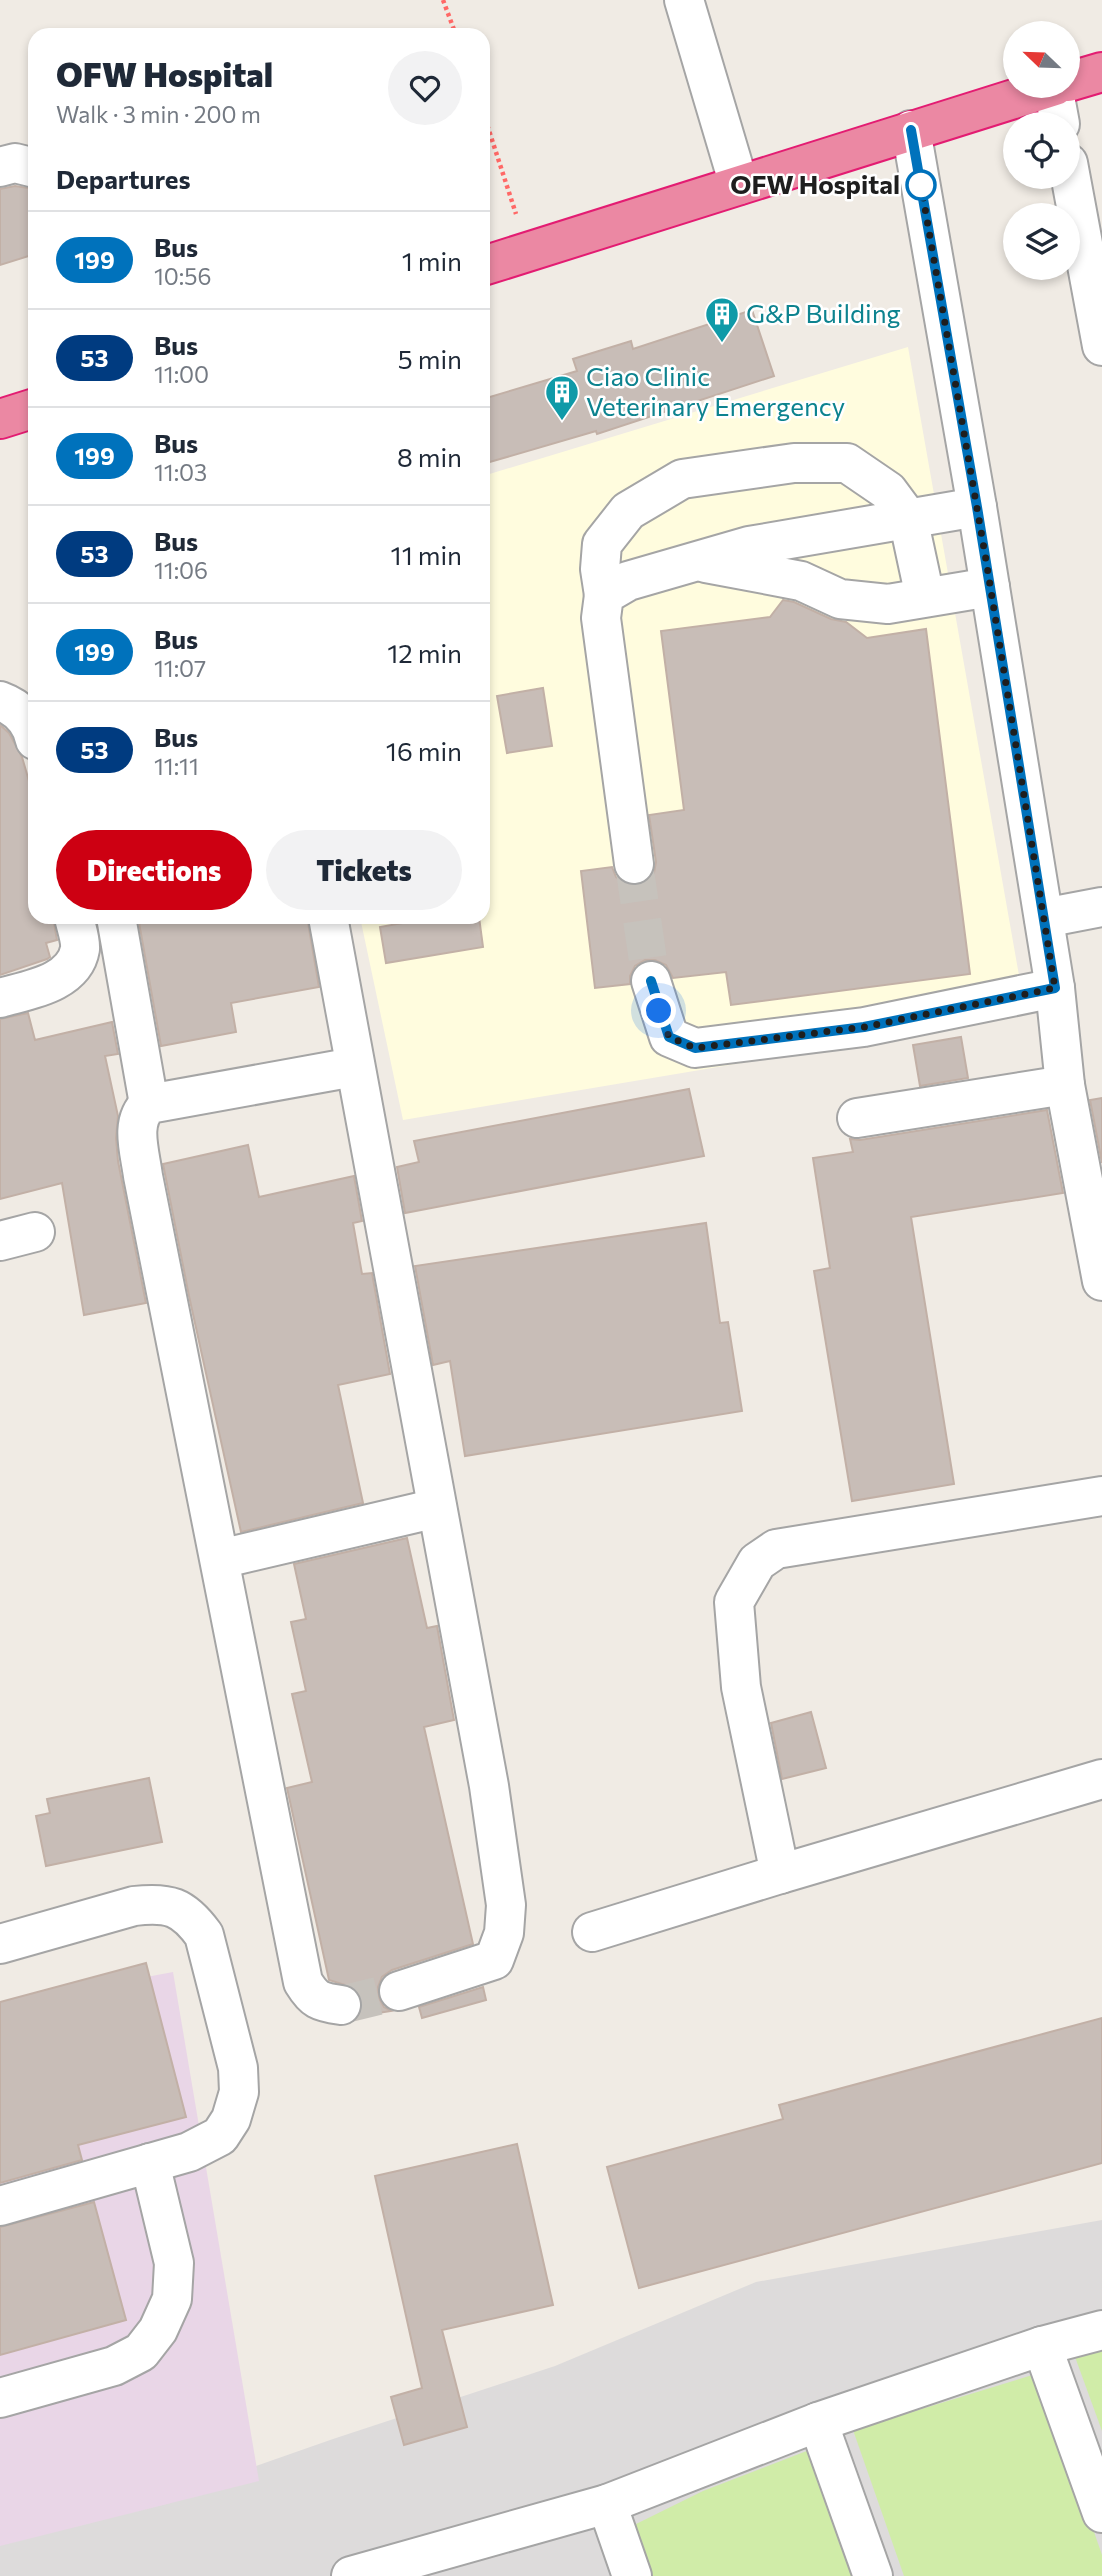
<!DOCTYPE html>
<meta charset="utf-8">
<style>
:root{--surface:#fff;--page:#f2f2f3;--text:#1f2937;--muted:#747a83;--line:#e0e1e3;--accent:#cd0012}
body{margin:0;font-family:Commissioner,sans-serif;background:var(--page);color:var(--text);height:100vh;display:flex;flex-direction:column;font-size:26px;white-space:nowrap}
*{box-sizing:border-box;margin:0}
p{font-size:23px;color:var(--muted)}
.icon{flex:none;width:38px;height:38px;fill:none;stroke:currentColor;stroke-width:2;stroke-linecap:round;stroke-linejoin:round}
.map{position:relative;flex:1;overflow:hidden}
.details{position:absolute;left:28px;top:28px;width:462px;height:896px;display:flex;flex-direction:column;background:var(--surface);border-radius:21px;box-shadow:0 4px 10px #0003}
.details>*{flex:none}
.badge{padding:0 14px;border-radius:23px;font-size:24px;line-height:46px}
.needle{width:46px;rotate:293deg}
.controls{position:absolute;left:1003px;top:21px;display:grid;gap:14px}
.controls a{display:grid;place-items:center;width:77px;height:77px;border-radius:50%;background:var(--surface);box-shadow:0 4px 10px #0003;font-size:35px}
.you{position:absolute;width:35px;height:35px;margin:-18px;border:5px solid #fff;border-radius:50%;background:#1a73e8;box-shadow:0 0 0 10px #1a73e833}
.map>.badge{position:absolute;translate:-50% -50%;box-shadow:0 0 0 4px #fff}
h2{padding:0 28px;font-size:26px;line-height:63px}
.round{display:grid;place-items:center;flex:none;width:74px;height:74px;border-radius:37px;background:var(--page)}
.summary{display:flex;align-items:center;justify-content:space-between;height:119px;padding:0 28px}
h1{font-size:33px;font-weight:800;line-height:52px}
.primary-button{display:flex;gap:14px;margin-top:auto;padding:14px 28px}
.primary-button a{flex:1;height:80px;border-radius:42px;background:var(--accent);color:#fff;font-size:28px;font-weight:800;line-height:80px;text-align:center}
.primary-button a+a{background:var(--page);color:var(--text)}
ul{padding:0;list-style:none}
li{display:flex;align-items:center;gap:21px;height:98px;padding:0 28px;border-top:2px solid var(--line)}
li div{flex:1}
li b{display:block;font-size:26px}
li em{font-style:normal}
li .badge{min-width:77px;font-weight:700;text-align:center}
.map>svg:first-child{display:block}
</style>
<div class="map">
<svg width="1102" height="2576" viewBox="0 0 1102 2576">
<rect width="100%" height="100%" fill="#f0ebe4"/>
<!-- residential -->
<polygon fill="#dddbdb" points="1102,2220 1102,2576 0,2576 0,2533 256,2466 333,2439 555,2366 756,2282"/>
<!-- industrial -->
<polygon fill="#e9d6e7" points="173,1972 259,2481 0,2546 0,2015 141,1978"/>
<!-- education -->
<polygon fill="#fffcde" points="908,347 1026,1015 403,1120 360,917 483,917 483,476"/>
<!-- grass -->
<g fill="#d0eca8">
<polygon points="1102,2349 1102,2431 1074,2354"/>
<polygon points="1039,2373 1102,2555 1102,2576 904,2576 853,2430"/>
<polygon points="817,2447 862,2576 652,2576 634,2525 703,2491"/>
</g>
<!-- building -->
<g fill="#c8bdb7" stroke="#c2b0a6" stroke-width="2">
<polygon points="15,186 35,189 35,254 0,265 0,189"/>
<polygon points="752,310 774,376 597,434 596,431 483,464 483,399 577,371 573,359 631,341 633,349"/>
<polygon points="783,600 794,602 831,619 846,622 867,638 926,629 970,974 731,1005 726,972 673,978 666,965 655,960 645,960 635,966 630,976 630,984 595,988 581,871 612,867 616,877 625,884 636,886 647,882 654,873 656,862 649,815 684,810 661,631 770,617"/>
<polygon points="543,688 552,746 507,753 497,696"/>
<polygon points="0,725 9,733 22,757 35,802 35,917 53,917 57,940 46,943 50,957 47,959 0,975"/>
<polygon points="138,917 307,917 319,987 231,1003 236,1032 161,1046"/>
<polygon points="436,917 479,917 483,947 386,963 380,927"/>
<polygon points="28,1013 35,1040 112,1022 118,1054 105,1056 118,1116 116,1138 118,1161 146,1303 84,1315 62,1183 0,1199 0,1019"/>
<polygon points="961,1037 968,1078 920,1086 913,1045"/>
<polygon points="689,1089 704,1156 405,1213 397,1167 419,1162 414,1141"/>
<polygon points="1102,1098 1102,1163 1090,1100"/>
<polygon points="1047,1110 1063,1193 911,1217 954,1484 852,1501 814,1271 830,1268 813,1158 853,1152 850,1139 860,1140"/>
<polygon points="248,1145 259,1197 354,1176 362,1221 353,1223 362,1274 372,1273 390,1374 338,1385 363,1503 241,1532 189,1296 163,1164"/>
<polygon points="706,1223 720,1323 728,1322 742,1411 465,1456 450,1361 433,1365 415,1266"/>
<polygon points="407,1538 427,1628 437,1626 454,1720 424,1727 473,1944 392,1970 382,1977 378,1987 379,1998 384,2007 391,2011 359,2016 363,2008 362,1998 355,1988 329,1980 287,1788 312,1782 292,1694 306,1691 291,1622 306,1619 294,1564"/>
<polygon points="811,1712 826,1768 782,1779 771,1723"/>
<polygon points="149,1778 162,1842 46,1866 36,1816 50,1813 47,1799"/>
<polygon points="146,1963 186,2117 78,2145 82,2160 0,2183 0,2002"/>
<polygon points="483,1987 486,2000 422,2018 419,2007"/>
<polygon points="1102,2018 1102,2163 639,2288 607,2167 783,2119 779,2105"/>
<polygon points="517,2144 553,2305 442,2330 467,2427 404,2445 391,2397 422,2388 375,2176"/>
<polygon points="94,2202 126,2320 0,2355 0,2227"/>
</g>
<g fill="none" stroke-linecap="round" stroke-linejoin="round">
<!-- minor-tunnel -->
<g stroke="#c6c2bc" stroke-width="38" stroke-dasharray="38 19" stroke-linecap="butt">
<polyline points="634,864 651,981"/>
<polyline points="341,2005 399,1991"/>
</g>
<!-- minor casing -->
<g stroke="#a5a5a5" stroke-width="42">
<g id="minor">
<polyline points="684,0 739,185"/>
<polyline points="1053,86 1060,124"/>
<polyline points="911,130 977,507 1055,988 1065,1085 1102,1281"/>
<polyline points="1068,163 1102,346"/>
<polyline points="0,167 15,163 35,168"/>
<polyline points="706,563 801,581 840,599 888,604 990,587"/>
<polyline points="604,595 600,569 602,544 628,511 682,479 794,463 847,463 888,491 908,518 925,597"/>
<path d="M0 701C19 708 31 721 35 740"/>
<polyline points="634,864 601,618 604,595 628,581 749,546 977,507"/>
<polyline points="116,917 149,1104"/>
<polyline points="328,917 489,1786 506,1905 504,1933 494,1960 399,1991"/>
<polyline points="1044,918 1102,907"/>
<polyline points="651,981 669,1037 695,1048 864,1027 1055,988"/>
<path d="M0 998C27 990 74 984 80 949 81 940 76 927 74 917"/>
<polyline points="857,1118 1065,1085"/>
<polyline points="0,1241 35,1232"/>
<polyline points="1102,1496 776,1549 757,1562 734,1602 741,1687 780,1874 1102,1779"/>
<polyline points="220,1559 437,1508"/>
<polyline points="592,1932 780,1874"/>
<path d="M0 1944 134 1906C169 1902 183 1906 204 1935L238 2068 239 2092 231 2119 220 2136 189 2152 0 2206"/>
<path d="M341 2005C319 2002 314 2000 303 1982L143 1176C140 1152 129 1122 149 1104L354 1067"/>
<polyline points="1042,2346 1102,2513"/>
<polyline points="0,2398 114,2366 141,2352 158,2330 172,2299 174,2263 150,2163"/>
<polyline points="818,2422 873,2576"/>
<polyline points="607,2504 632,2576"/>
<polyline points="351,2576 607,2504 818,2422 1042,2346 1102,2330"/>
</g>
</g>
<!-- highway casing -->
<g stroke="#e31c72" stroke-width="42">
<g id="highway">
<polyline points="1068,82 1102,72"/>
<polyline points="483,266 1055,86"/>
<polyline points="0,419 35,408"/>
</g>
</g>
<!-- path -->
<g stroke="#ff6866" stroke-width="4.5" stroke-dasharray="3.5 3.5" stroke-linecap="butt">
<polyline points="443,0 456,35"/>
<polyline points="483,112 516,214"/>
</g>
<!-- minor -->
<use href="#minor" stroke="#fff" stroke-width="38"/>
<!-- highway -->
<use href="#highway" stroke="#eb88a3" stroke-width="38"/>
</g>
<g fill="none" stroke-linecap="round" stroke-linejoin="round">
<!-- line casing -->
<g stroke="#fff" stroke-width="16">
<polyline id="line" points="651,981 669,1037 695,1048 864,1027 1055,988 977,507 911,130"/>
</g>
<!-- line -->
<use href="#line" stroke="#0072bc" stroke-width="10"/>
<!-- walk -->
<polyline stroke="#1e1e1e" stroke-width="7" stroke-dasharray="0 12.6" points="659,1011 669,1037 695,1048 864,1027 1055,988 986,560 921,185"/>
</g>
<!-- icons -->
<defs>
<g id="building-pin" transform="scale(1.75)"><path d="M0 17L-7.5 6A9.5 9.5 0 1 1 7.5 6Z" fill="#0f9aa8" stroke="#fff"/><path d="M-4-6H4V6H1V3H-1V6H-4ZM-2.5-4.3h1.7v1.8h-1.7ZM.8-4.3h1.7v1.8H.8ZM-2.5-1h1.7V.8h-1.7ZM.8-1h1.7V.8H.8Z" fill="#fff"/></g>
</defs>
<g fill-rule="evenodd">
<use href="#building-pin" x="722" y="314"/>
<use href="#building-pin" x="562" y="392"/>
</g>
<!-- markers -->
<circle fill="#fff" stroke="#0072bc" stroke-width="3.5" cx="921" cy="185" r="14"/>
<g text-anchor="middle" stroke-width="5" stroke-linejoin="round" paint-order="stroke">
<!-- stop labels -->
<g font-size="26" font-weight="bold" fill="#1e1e1e" stroke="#fff" text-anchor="end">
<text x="900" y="194">OFW Hospital</text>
</g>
<!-- culture labels -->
<g font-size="26" fill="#0d838f" stroke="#fff" text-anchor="start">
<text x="746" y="323">G&amp;P Building</text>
<text x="586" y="386">Ciao Clinic<tspan x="586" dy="30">Veterinary Emergency</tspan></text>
</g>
</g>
</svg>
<div class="controls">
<a><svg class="needle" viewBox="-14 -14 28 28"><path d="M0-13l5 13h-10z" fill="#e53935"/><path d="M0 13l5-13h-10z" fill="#747a83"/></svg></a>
<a><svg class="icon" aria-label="locate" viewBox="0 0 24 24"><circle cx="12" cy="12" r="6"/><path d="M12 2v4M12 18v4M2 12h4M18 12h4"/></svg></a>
<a><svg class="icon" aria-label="layers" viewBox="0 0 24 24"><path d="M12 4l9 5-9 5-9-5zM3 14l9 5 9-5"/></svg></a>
</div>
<div class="you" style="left:659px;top:1011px"></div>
<section class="details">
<div class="summary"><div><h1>OFW Hospital</h1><p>Walk · 3 min · 200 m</p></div><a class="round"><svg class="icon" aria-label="heart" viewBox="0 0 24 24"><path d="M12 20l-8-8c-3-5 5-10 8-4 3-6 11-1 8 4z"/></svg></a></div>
<h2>Departures</h2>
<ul>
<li><span class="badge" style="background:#0072bc;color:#fff">199</span><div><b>Bus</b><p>10:56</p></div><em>1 min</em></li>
<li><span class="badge" style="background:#003b80;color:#fff">53</span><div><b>Bus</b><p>11:00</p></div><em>5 min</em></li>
<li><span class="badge" style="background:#0072bc;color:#fff">199</span><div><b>Bus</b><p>11:03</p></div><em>8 min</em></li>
<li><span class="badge" style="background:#003b80;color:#fff">53</span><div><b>Bus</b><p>11:06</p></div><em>11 min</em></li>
<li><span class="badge" style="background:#0072bc;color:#fff">199</span><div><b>Bus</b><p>11:07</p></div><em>12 min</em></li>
<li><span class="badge" style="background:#003b80;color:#fff">53</span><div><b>Bus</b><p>11:11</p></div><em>16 min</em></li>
</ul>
<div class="primary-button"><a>Directions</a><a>Tickets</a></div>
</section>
</div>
